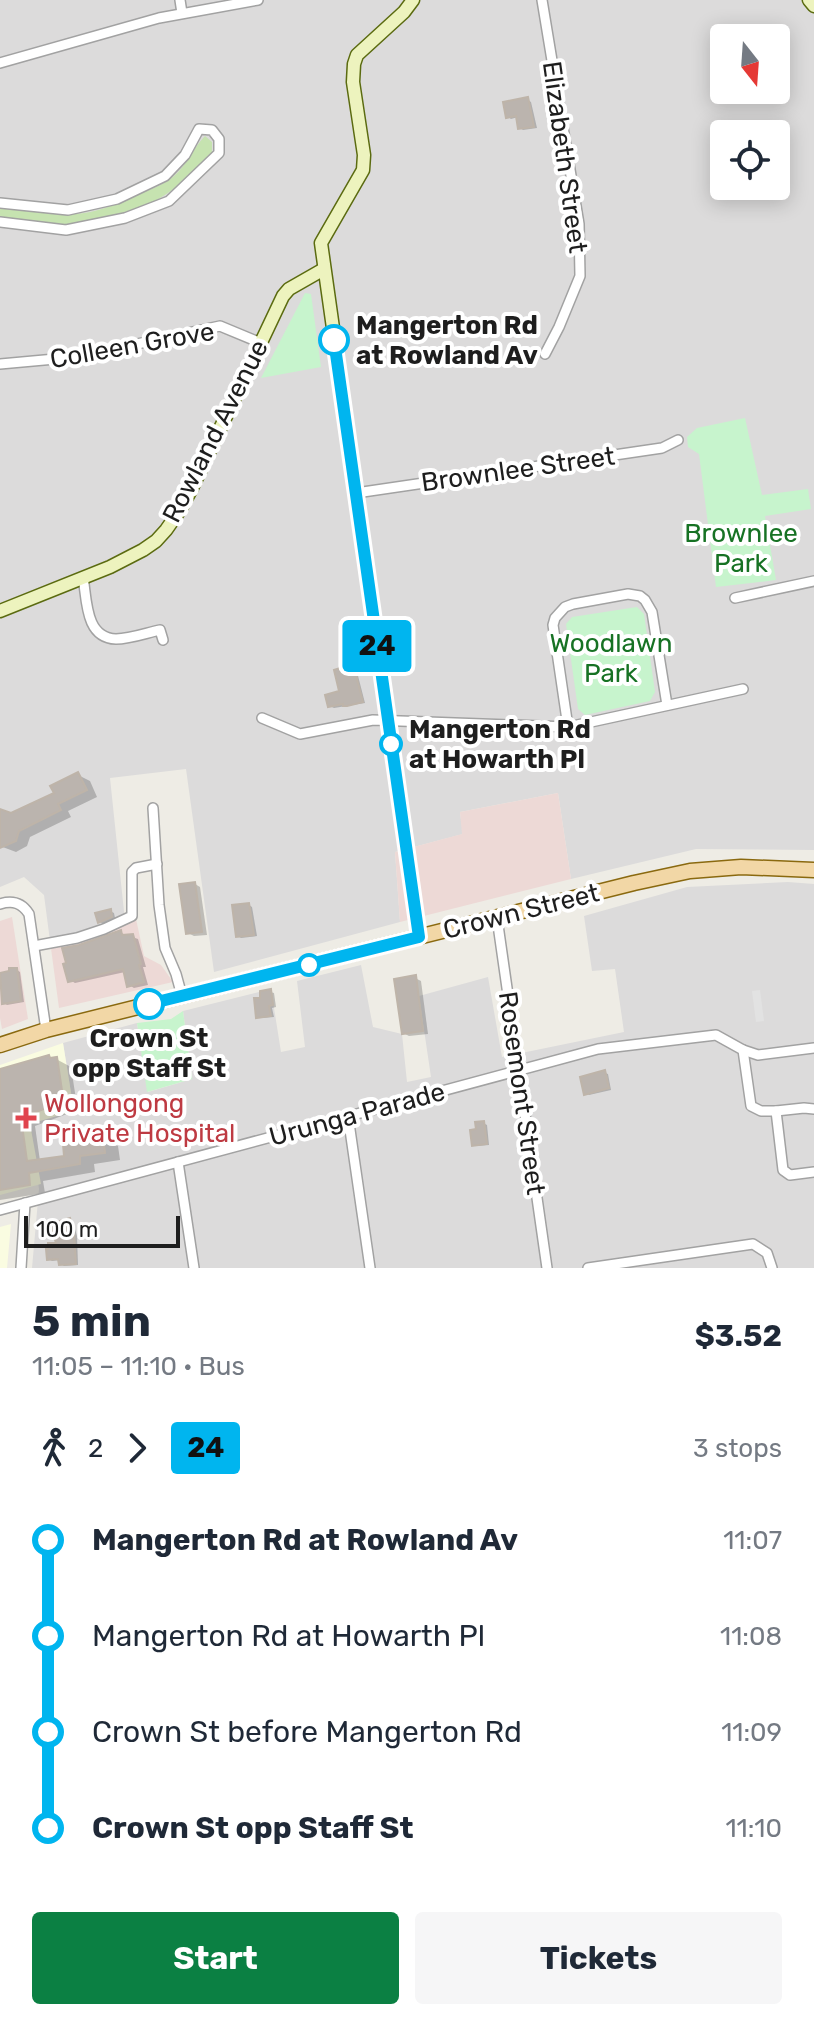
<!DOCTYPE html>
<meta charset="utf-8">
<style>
:root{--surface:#fff;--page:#f6f6f7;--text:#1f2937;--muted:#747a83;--accent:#0b8043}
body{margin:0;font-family:Rubik,sans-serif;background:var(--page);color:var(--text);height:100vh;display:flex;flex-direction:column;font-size:30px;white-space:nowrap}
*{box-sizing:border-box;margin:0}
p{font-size:26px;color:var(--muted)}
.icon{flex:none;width:44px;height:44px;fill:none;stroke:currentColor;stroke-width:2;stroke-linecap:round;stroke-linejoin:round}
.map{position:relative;height:1268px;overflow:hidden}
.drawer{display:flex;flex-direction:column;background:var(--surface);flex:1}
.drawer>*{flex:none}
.badge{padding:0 16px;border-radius:6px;font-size:28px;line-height:52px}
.needle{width:52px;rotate:163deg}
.controls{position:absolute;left:710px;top:24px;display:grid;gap:16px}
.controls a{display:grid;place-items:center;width:80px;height:80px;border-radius:8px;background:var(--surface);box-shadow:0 4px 20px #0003;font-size:40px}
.scale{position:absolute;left:24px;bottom:20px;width:156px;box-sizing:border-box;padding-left:8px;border:4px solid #1e1e1e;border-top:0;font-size:22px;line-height:28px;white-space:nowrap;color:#1e1e1e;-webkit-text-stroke:6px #fff;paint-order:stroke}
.map>.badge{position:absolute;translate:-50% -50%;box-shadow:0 0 0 4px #fff}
.legs{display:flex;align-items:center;gap:12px;height:88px;padding:0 32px;font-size:26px}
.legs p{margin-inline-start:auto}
.headline{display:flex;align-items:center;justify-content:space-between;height:136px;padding:0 32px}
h1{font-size:44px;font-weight:700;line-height:60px}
.action{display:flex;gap:16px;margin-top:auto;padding:16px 32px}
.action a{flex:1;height:92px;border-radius:8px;background:var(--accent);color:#fff;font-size:32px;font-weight:700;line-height:92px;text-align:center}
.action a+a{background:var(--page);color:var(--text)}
ul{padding:0 32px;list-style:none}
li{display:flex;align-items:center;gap:28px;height:96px;font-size:30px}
li i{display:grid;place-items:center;width:12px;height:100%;margin:0 10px;background:currentColor}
li i::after{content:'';width:20px;height:20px;margin:-10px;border:6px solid;border-radius:50%;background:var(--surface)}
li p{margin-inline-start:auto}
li:first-child i{background:linear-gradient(#0000 50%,currentColor 0)}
li:last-child i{background:linear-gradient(currentColor 50%,#0000 0)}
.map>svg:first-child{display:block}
</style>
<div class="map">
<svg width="814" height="1268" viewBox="0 0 814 1268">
<rect width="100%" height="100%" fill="#eeece5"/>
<!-- residential -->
<g fill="#dcdbdb" fill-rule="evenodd">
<path d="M0 0H814V850L696 849 571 879 558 793 460 812 463 834 395 852 400 922 214 972 186 769 110 778 125 921 50 941 44 895 24 877 0 887ZM724 38H776V90H724ZM724 134H776V186H724Z"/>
<polygon points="788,882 814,884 814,1268 32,1268 39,1189 29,1120 74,1112 63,1043 137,1023 148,1092 192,1079 183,1011 271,989 281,1052 305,1047 297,981 361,965 373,1027 402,1034 407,1082 431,1077 419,996 488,977 502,1057 624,1032 615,969 592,971 584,916 687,887"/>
</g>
<!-- commercial -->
<g fill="#edd9d6">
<polygon points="558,793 571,879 400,922 395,852 462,834 460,812"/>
<polygon points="12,917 28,1019 2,1029 0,1018 0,921"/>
<polygon points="136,919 144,956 161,965 173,982 59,1008 50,941"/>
</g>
<!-- education -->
<g fill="#fafce1">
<polygon points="63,1043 74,1111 30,1124 41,1184 0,1195 0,1065"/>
<polygon points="11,1224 7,1268 0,1268 0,1227"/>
</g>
<!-- grass -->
<path fill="#c6e3b0" d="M205 136 212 142V152C177 193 146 212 92 221 82 222 71 226 61 226 42 226 19 221 0 217V205C25 209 50 215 75 214 95 213 117 204 135 196 148 190 164 185 174 176 187 165 193 148 205 136Z"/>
<!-- park -->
<g fill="#c7f4cd">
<polygon points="305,293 311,294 321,367 261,378"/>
<polygon points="745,418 762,495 808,489 811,509 765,516 776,580 716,587 699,454 688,447 687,437 697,428"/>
<polygon points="637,607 644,614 655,692 650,701 585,715 578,709 566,624 572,617"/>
<polygon points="183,1011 192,1079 147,1092 137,1023 171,1019"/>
</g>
<!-- parking -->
<polygon fill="#e2e2e2" points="760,990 764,1021 756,1022 752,991"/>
<!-- shadow -->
<g fill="#0003">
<polygon points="528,100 531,102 537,128 523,130 520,128 518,117 511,119 508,117"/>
<polygon points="353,666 356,668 365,703 334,708 330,706 342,693"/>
<polygon points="78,775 90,781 97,797 68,811 71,817 30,837 27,846 16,852 0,846 0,812 11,815 56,793"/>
<polygon points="195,884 200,887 207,935 194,936 188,933"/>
<polygon points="249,905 252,907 257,936 241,938 238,936"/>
<polygon points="110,911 114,913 115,918 103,924 100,922"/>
<polygon points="121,933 138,939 146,967 143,967 148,985 134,988 129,985 125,972 75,983 70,980"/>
<polygon points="17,970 20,972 24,1002 7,1005 4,1003 0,975"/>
<polygon points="415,978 421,981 428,1034 409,1036 403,1033"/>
<polygon points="270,992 274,993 276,1007 272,1008 274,1017 262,1018 258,1016 263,999"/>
<polygon points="49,1057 56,1059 71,1067 78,1112 67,1114 35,1126 40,1161 67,1158 76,1132 89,1139 103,1138 118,1146 120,1160 94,1164 95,1172 43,1181 45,1193 0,1200 0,1071"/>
<polygon points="605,1073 608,1074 611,1090 589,1095 586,1093"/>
<polygon points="483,1123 487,1125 489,1145 477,1146 474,1144"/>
<polygon points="69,1221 73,1222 77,1236 78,1265 64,1266 61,1264 60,1260 52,1261 49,1259 58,1245"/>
</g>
<!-- building -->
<g fill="#bbb4ae" stroke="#beb4a9" stroke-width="2">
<polygon points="528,97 534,127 518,129 516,116 506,118 503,102"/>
<polygon points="353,664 363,702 347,706 343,706 343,704 328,707 325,695 339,691 334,670"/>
<polygon points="78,772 87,790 58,804 61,810 19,831 16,841 0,848 0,809 11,813 54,793 50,786"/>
<polygon points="195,882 202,932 186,934 179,884"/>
<polygon points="249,903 254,935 236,937 232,905"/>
<polygon points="111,909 112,917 98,923 95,913"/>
<polygon points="121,930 122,935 133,934 141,964 139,965 144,982 127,987 123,969 68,982 63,964 66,963 62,948 79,945"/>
<polygon points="9,968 17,968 21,1001 2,1004 0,973 9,971"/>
<polygon points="416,975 423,1031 402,1034 394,979"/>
<polygon points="271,989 273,1005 269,1006 271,1016 256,1018 254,998 260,998 260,991"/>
<polygon points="49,1055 50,1058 57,1057 64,1104 51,1106 21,1118 27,1161 64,1156 62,1132 76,1130 78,1139 103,1136 105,1153 80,1156 80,1164 29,1173 30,1185 0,1190 0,1069"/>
<polygon points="605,1070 609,1088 584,1095 580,1077"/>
<polygon points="484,1121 487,1144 472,1146 470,1130 476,1129 475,1122"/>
<polygon points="70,1218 74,1233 76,1264 59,1265 58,1259 47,1260 46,1249 48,1249 48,1243 56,1243 50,1224"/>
</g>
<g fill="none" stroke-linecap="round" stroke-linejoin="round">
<!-- street casing -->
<g stroke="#a2a2a2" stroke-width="12">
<g id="street">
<polyline points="180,0 182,13"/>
<polyline points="542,0 579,224 580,276 559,327 545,354"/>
<polyline points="0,63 159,18 258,0"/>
<polyline points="0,203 68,210 117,199 165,176 185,155 199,129 212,130 219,139 219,153 169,201 125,218 66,230 0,222"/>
<polyline points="0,364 77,357 220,326 261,343"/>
<polyline points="356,493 662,448 678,440"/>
<path d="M83 577C87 600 85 638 116 639 130 639 146 633 160 630L163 640"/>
<polyline points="735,598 814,581"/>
<polyline points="262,718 300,734 373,720 568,727 743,689"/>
<polyline points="568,727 553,625 555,618 565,607 573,604 628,594 640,596 645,600 652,612 667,705"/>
<polyline points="153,808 159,905 165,948 176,974 182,996"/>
<path d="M0 904C13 900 22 903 29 914L46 1030"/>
<polyline points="497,918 547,1268"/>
<polyline points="34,946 77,938 104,929 132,916 132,872 136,868 157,864"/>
<polyline points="743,1050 758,1055 814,1048"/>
<polyline points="776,1111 804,1108 814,1109"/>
<polyline points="348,1116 370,1268"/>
<polyline points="178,1162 194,1268"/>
<polyline points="0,1210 598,1049 716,1035 743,1050 751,1106 761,1111 776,1111 783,1170 790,1175 814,1172"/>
<polyline points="21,1268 25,1203"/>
<polyline points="588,1268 753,1244 767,1253 772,1268"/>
</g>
</g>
<!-- secondary casing -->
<g stroke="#5b6b10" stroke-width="15">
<g id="secondary">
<polyline points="413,0 404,12 357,55 354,64 353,82 364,155 363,170 321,243 419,937"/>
<polyline points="809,0 814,6"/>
<polyline points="0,611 110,567 143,550 156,541 166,530 180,510 191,490 283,296 289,289 324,269"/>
</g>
</g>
<!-- primary casing -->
<g stroke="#8a690f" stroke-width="17">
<polyline id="primary" points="0,1045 46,1030 634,883 690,871 741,867 814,870"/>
</g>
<!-- street -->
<use href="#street" stroke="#fff" stroke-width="9"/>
<!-- secondary -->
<use href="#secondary" stroke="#edf3be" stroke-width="12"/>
<!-- primary -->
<use href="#primary" stroke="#f2d7a6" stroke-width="14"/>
</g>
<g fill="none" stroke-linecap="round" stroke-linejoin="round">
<!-- line-1 casing -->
<g stroke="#fff" stroke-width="18">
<polyline id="line-1" points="149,1004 419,937 334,340"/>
</g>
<!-- line-1 -->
<use href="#line-1" stroke="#00b5ef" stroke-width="12"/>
</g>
<!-- markers -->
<g fill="#fff" stroke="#00b5ef" stroke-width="4">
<circle cx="334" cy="340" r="14"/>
<circle cx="391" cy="744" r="10"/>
<circle cx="309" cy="965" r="10"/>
<circle cx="149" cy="1004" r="14"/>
</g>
<path fill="#e0444e" stroke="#fff" stroke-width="3" d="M22 1106h8v8h8v8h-8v8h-8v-8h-8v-8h8z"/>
<g text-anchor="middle" stroke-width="8" stroke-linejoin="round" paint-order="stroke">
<!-- street labels -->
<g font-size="26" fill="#1e1e1e" stroke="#fff">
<text transform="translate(565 157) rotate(82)" y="9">Elizabeth Street</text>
<text transform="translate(132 345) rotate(-10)" y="9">Colleen Grove</text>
<text transform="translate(215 431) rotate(-63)" y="9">Rowland Avenue</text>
<text transform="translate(518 469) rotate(-8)" y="9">Brownlee Street</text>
<text transform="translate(521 911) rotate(-14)" y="9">Crown Street</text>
<text transform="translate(522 1093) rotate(82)" y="9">Rosemont Street</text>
<text transform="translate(357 1114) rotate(-15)" y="9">Urunga Parade</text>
</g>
<!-- stop labels -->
<g font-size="26" font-weight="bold" fill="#1e1e1e" stroke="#fff" text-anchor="start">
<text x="356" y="334">Mangerton Rd<tspan x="356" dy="30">at Rowland Av</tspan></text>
<text x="409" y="738">Mangerton Rd<tspan x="409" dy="30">at Howarth Pl</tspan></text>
<text x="149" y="1047" text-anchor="middle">Crown St<tspan x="149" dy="30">opp Staff St</tspan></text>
</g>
<!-- park labels -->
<g font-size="26" fill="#177224" stroke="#fff">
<text x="741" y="542">Brownlee<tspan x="741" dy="30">Park</tspan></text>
<text x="611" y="652">Woodlawn<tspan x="611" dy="30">Park</tspan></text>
</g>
<!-- health labels -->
<g font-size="26" fill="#be3a42" stroke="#fff" text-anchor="start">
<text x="44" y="1112">Wollongong<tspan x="44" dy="30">Private Hospital</tspan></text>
</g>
</g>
</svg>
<div class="controls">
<a><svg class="needle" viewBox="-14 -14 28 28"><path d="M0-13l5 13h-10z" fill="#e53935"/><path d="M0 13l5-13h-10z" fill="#747a83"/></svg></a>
<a><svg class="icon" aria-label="locate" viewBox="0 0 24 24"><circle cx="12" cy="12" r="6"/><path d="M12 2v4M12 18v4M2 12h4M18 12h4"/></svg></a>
</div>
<div class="scale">100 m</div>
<b class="badge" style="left:377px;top:646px;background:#00b5ef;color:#111">24</b>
</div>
<section class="drawer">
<div class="headline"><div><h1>5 min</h1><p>11:05 – 11:10 · Bus</p></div><b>$3.52</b></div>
<div class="legs"><svg class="icon" aria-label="walk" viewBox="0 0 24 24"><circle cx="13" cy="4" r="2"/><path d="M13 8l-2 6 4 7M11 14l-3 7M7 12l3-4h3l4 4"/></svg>2<svg class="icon" aria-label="forward" viewBox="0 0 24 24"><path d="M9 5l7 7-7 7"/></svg><b class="badge" style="background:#00b5ef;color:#111">24</b><p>3 stops</p></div>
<ul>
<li><i style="color:#00b5ef"></i><b>Mangerton Rd at Rowland Av</b><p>11:07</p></li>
<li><i style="color:#00b5ef"></i><span>Mangerton Rd at Howarth Pl</span><p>11:08</p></li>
<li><i style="color:#00b5ef"></i><span>Crown St before Mangerton Rd</span><p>11:09</p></li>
<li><i style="color:#00b5ef"></i><b>Crown St opp Staff St</b><p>11:10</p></li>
</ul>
<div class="action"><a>Start</a><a>Tickets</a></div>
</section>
